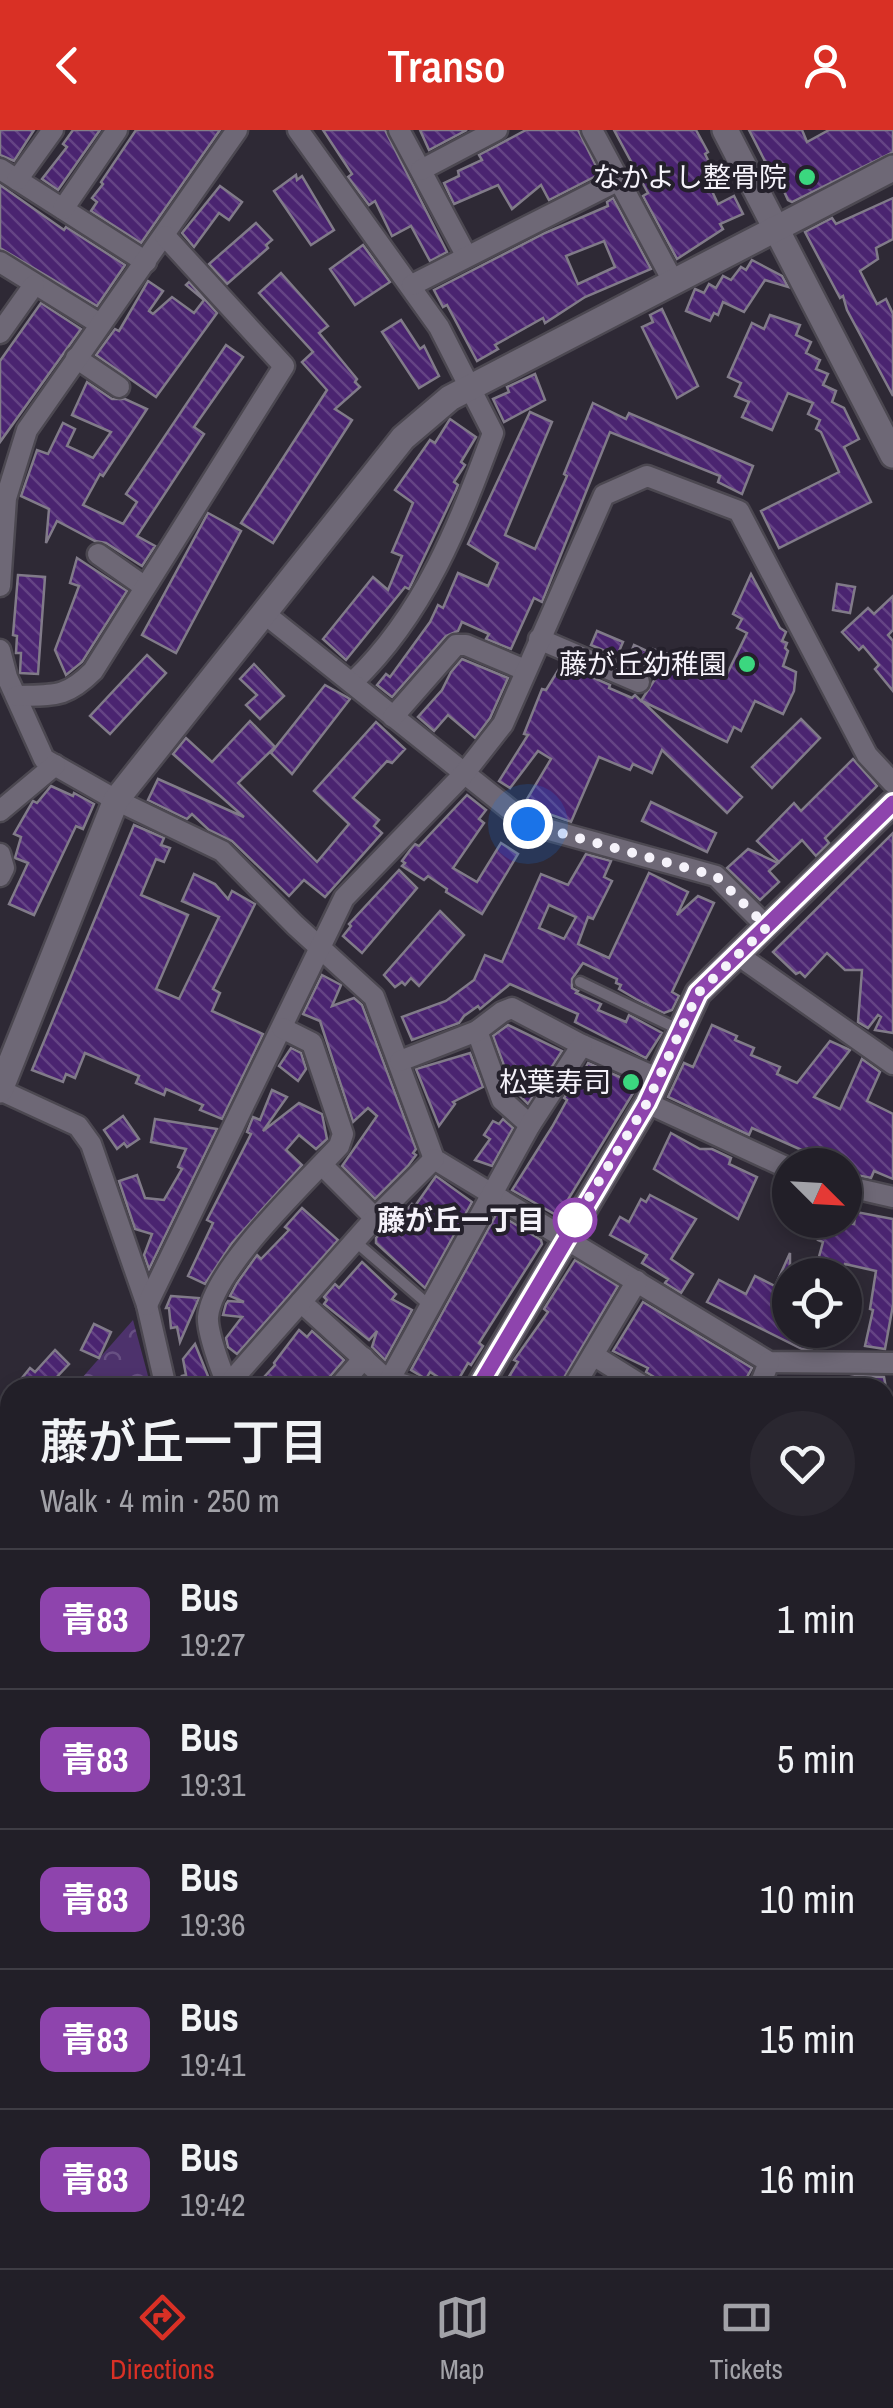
<!DOCTYPE html>
<meta charset="utf-8">
<style>
:root{--surface:#221f28;--page:#2a2730;--text:#f1f3f6;--muted:#a2a2a8;--line:#3f3d45;--accent:#d93025}
body{margin:0;font-family:"Archivo Narrow","Noto Sans JP",sans-serif;background:var(--page);color:var(--text);height:100vh;display:flex;flex-direction:column;font-size:38px;white-space:nowrap}
*{box-sizing:border-box;margin:0}
p{font-size:32px;color:var(--muted)}
.icon{flex:none;width:55px;height:55px;fill:none;stroke:currentColor;stroke-width:2;stroke-linecap:round;stroke-linejoin:round}
.map{position:relative;flex:1;overflow:hidden}
.sheet{position:absolute;left:0px;top:1248px;width:895px;height:892px;display:flex;flex-direction:column;background:var(--surface);border-radius:30px 30px 0 0;box-shadow:0 5px 15px #0003,0 0 0 2px var(--line)}
.sheet>*{flex:none}
.badge{padding:0 20px;border-radius:15px;font-size:35px;line-height:65px}
.needle{width:65px;rotate:114deg}
.controls{position:absolute;left:772px;top:1018px;display:grid;gap:20px}
.controls a{display:grid;place-items:center;width:90px;height:90px;border-radius:50%;background:var(--surface);box-shadow:0 5px 15px #0003,0 0 0 2px var(--line);font-size:50px}
.you{position:absolute;width:50px;height:50px;margin:-25px;border:8px solid #fff;border-radius:50%;background:#1a73e8;box-shadow:0 0 0 15px #1a73e833}
.map>.badge{position:absolute;translate:-50% -50%;box-shadow:0 0 0 5px #fff}
.round{display:grid;place-items:center;flex:none;width:105px;height:105px;border-radius:52px;background:var(--page)}
.head{display:flex;align-items:center;justify-content:space-between;height:170px;padding:0 40px}
h1{font-size:48px;font-weight:600;line-height:75px}
ul{padding:0;list-style:none}
li{display:flex;align-items:center;gap:30px;height:140px;padding:0 40px;border-top:2px solid var(--line)}
li div{flex:1}
li b{display:block;font-size:38px}
li em{font-style:normal}
li .badge{min-width:110px;font-weight:700;text-align:center}
header{display:flex;justify-content:space-between;align-items:center;height:130px;padding:0 40px;background:var(--accent);color:#fff;font-size:45px;font-weight:600}
.menu{display:flex;justify-content:space-around;align-items:center;height:140px;border-top:2px solid var(--line);background:var(--surface);font-size:28px;color:var(--muted)}
.menu a{display:grid;justify-items:center;gap:5px}
.menu .on{color:var(--accent)}
.map>svg:first-child{display:block}
</style>
<header><svg class="icon" aria-label="back" viewBox="0 0 24 24"><path d="M15 5l-7 7 7 7"/></svg>Transo<svg class="icon" aria-label="person" viewBox="0 0 24 24"><circle cx="12" cy="8" r="4"/><path d="M4 21q1-7 8-7t8 7"/></svg></header>
<div class="map">
<svg width="893" height="2138" viewBox="0 0 893 2138">
<defs>
<pattern id="forest-crowns" width="20" height="18" patternUnits="userSpaceOnUse" patternTransform="scale(2.5)"><rect width="20" height="18" fill="#4d326c"/><path d="M2 6a3 3 0 1 1 6 0M12 15a3 3 0 1 1 6 0" fill="none" stroke="#675082"/></pattern>
<pattern id="building-back-hatch" width="6" height="6" patternUnits="userSpaceOnUse" patternTransform="scale(2.5)"><rect width="6" height="6" fill="#4a2470"/><path d="M-1 5l2 2M0 0l6 6M5-1l2 2" fill="none" stroke="#654485"/></pattern>
</defs>
<rect width="100%" height="100%" fill="#2e2935"/>
<!-- forest -->
<polygon fill="url(#forest-crowns)" points="133,1190 151,1257 74,1257"/>
<!-- park -->
<polygon fill="#4d326c" points="10,2004 10,2130 83,2130 79,2138 0,2138 0,2036"/>
<!-- building -->
<g fill="url(#building-back-hatch)" stroke="#817b89" stroke-width="2.5" fill-rule="evenodd">
<polygon points="0,0 34,0 14,31 0,25"/>
<polygon points="73,0 100,0 58,60 42,49 67,17 63,14"/>
<polygon points="136,0 220,0 141,113 91,81 97,72 92,68 103,54 101,52"/>
<polygon points="323,0 385,0 447,122 430,131 411,96 392,106 375,71 369,75 348,47 352,44"/>
<polygon points="420,0 467,0 429,20"/>
<polygon points="526,0 578,0 600,44 549,70 541,55 512,79 498,55 454,74 444,53 459,46 458,41 482,30 479,25"/>
<polygon points="614,0 696,0 708,22 705,24 714,42 705,46 718,74 734,66 743,84 720,94 723,99 677,129 643,66 648,63"/>
<polygon points="749,0 802,0 807,12 829,0 893,0 893,22 792,72 788,70 775,41 771,43"/>
<polygon points="296,45 297,50 302,46 334,100 311,115 274,61"/>
<polygon points="0,55 64,100 66,97 125,135 97,176 0,118"/>
<polygon points="220,56 242,72 229,90 219,83 194,117 182,103"/>
<path d="M613 68 651 139 585 167 545 193 543 188 495 215 498 219 477 231 447 175 443 177 434 160 545 103 608 76 607 72ZM604 111 615 137 578 154 566 126Z"/>
<polygon points="893,68 893,109 876,118 878,129 860,141 877,174 886,169 893,184 893,266 847,180 843,166 840,168 805,102 832,88 836,94"/>
<polygon points="256,93 272,110 266,115 268,118 227,154 209,134"/>
<polygon points="363,115 390,152 355,175 330,139"/>
<polygon points="752,130 782,146 788,157 765,150 744,182 723,172 718,185 714,183 710,191 686,181 695,159 704,163 709,154 716,158 723,146 731,150 741,137 746,140"/>
<polygon points="281,143 328,196 319,203 357,249 355,252 360,257 335,279 352,290 273,413 241,393 327,260 302,232 313,222 259,163"/>
<polygon points="148,151 163,161 149,181 153,184 172,167 194,183 204,170 186,155 189,152 217,183 156,267 96,225 115,199 119,201"/>
<polygon points="41,173 81,199 0,312 0,231"/>
<polygon points="662,179 698,256 677,268 642,197 653,192 650,185"/>
<polygon points="770,185 800,195 796,205 811,212 806,223 820,230 816,239 828,244 823,255 836,261 832,272 844,278 859,309 844,317 871,372 779,418 761,381 839,342 821,302 816,299 820,290 808,284 813,273 788,263 772,300 742,287 749,272 735,266 741,253 728,247 752,193 764,199"/>
<polygon points="401,190 420,219 424,216 439,246 419,258 382,202"/>
<polygon points="226,215 243,227 194,297 204,304 137,406 155,416 142,436 106,413 95,411 57,391 46,413 49,379 21,366 37,320 48,324 63,293 75,299 67,316 93,328 111,302 72,285 87,252 112,269 125,269 147,279 103,346 100,344 83,375 123,394 137,372 126,364"/>
<polygon points="535,244 545,270 504,292 493,269 509,262 507,257"/>
<polygon points="593,273 626,289 629,283 753,336 742,364 718,352 720,346 610,302 542,472 534,468 511,519 486,509 489,504 462,492 458,501 446,506 392,567 377,555 386,544 390,547 430,492 438,475 443,478 458,443 488,456 498,433 468,414 530,282 552,292 505,405 535,419 567,346 564,344"/>
<polygon points="450,289 476,307 461,332 465,335 454,352 458,355 456,360 409,459 405,457 346,530 323,509 373,447 388,460 402,426 392,422 413,373 395,360 430,310 435,313"/>
<polygon points="208,383 241,401 176,523 142,505"/>
<polygon points="77,428 127,461 82,532 66,545 55,520 79,456 70,453"/>
<polygon points="751,444 780,498 786,502 782,511 787,513 785,518 788,521 783,536 796,542 794,561 783,584 755,571 741,601 734,597 727,612 642,571 742,667 727,683 662,620 652,643 633,634 630,640 599,627 571,692 538,680 539,677 527,669 551,629 538,621 510,658 499,651 528,605 524,604 542,559 546,560 562,534 610,555 609,558 632,568 635,565 641,571 659,543 629,527 634,515 651,523 653,519 677,527 715,546 718,540 727,544 747,503 737,498 742,489 733,484"/>
<polygon points="18,445 45,447 38,544 20,543 21,523 16,523 17,506 13,505"/>
<polygon points="837,454 855,457 850,483 833,480"/>
<polygon points="893,466 893,500 888,505 893,511 893,561 875,539 879,535 863,516 859,520 842,502 868,478 874,484"/>
<polygon points="597,501 623,512 617,526 591,515"/>
<polygon points="147,525 166,543 110,604 90,586"/>
<polygon points="462,529 508,548 490,588 475,608 448,585 434,601 418,587 442,560 451,542"/>
<polygon points="254,534 284,566 260,589 246,575 257,565 240,549"/>
<polygon points="325,555 350,569 292,644 271,623"/>
<polygon points="801,589 820,608 772,658 752,637"/>
<polygon points="250,591 275,617 238,653 317,732 349,694 314,661 376,592 405,619 392,633 387,631 353,668 379,690 374,696 382,703 325,767 304,750 289,766 232,711 209,700 192,684 187,689 148,670 158,649 244,687 173,624 186,608 212,632"/>
<polygon points="853,629 877,656 825,708 829,713 816,726 802,710 779,732 757,711 794,673 801,681"/>
<polygon points="51,656 73,666 74,663 94,674 83,699 76,696 34,785 9,774 28,733 15,728 21,707 14,704 33,671 37,673"/>
<polygon points="467,665 486,680 479,689 484,693 453,738 477,752 501,713 518,724 482,784 446,762 447,759 428,746 424,750 402,736 405,733 402,731 410,720 415,714 419,716"/>
<polygon points="651,672 716,703 707,722 642,691"/>
<polygon points="134,695 164,708 161,715 170,718 164,732 156,729 141,765 188,785 156,859 179,869 219,787 182,771 194,744 215,754 228,769 232,761 255,774 213,859 220,863 212,881 263,904 222,989 200,980 203,975 166,959 164,965 136,953 139,946 85,923 75,948 66,944 63,952 32,940"/>
<polygon points="893,703 893,903 875,900 881,887 878,885 868,898 858,892 862,840 845,840 827,823 805,847 800,842 796,844 773,822"/>
<polygon points="748,719 778,733 769,741 779,752 760,770 727,738"/>
<path d="M586 724 611 731 604 747 612 751 593 789 588 787 578 814 609 828 649 743 688 762 677 785 698 766 714 773 672 862 679 866 672 880 664 883 636 869 619 859 621 855 616 853 617 849 583 833 572 849V858L578 861 576 863 601 874 598 880 626 892 629 885 662 903 646 928 575 892 578 884 510 854 480 879 478 876 464 886 459 893 412 910 402 887 446 871 474 850 485 825 502 832 541 744 568 755ZM549 775 576 787 564 809 539 798Z"/>
<polygon points="399,740 417,758 362,823 343,806 351,796 349,794"/>
<polygon points="440,781 464,805 419,856 411,848 405,855 402,852 395,857 384,845"/>
<polygon points="322,845 341,855 332,876 354,868 362,875 416,1019 413,1023 416,1025 408,1036 375,1069 342,1036 377,986 368,978 353,992 320,891 303,884"/>
<polygon points="508,895 562,921 528,974 513,959 521,945 509,949 493,906"/>
<polygon points="712,895 737,906 735,910 754,918 751,925 780,937 777,944 797,953 830,911 850,920 814,967 840,979 862,929 880,942 867,971 893,984 893,1049 874,1041 871,1048 852,1044 845,1040 845,1035 820,1035 822,1029 795,1017 752,998 749,1005 668,967 684,933 693,937"/>
<polygon points="291,918 301,923 306,939 298,951 279,936"/>
<polygon points="470,923 483,957 453,972 455,974 439,996 416,939"/>
<polygon points="588,933 638,955 558,1086 512,1060 552,997 567,970 564,968 575,951 578,953"/>
<polygon points="272,960 287,967 263,1001 299,973 322,984 327,1009 316,1019 299,1005 286,1020 302,1035 232,1113 205,1154 188,1146 213,1093 207,1090 251,1004 247,1002 253,987 260,990"/>
<polygon points="123,986 139,1009 127,1017 124,1013 117,1019 104,1000"/>
<polygon points="155,989 217,999 149,1139 144,1125 152,1104 135,1099 119,1051 137,1045 145,1068 164,1070 182,1039 178,1037 186,1019 151,1012"/>
<polygon points="503,989 513,998 492,1036 475,1030 490,1009 484,1005 493,991 499,994"/>
<polygon points="671,1003 700,1019 712,1019 731,1028 729,1034 757,1047 738,1089 654,1039"/>
<polygon points="436,1046 472,1072 425,1158 376,1113 376,1108 392,1091 395,1093 412,1074 415,1076"/>
<polygon points="650,1065 696,1089 671,1129 693,1144 681,1163 665,1153 668,1149 642,1133 647,1125 610,1105 620,1087 629,1092 641,1069 646,1072"/>
<polygon points="302,1078 338,1110 237,1224 228,1217 226,1208 242,1187 223,1185 226,1174 228,1171 244,1172 230,1166 237,1153 257,1125 261,1129 289,1100 285,1097"/>
<polygon points="856,1082 893,1089 893,1175 885,1219 865,1216 873,1180 870,1179 876,1141 845,1134 842,1145 814,1145 823,1112 818,1110 824,1090 854,1094"/>
<polygon points="497,1083 541,1110 542,1114 479,1213 483,1216 471,1235 468,1233 454,1257 430,1242 426,1249 411,1240"/>
<polygon points="790,1123 790,1200 821,1200 812,1219 802,1219 707,1172 719,1150 746,1164 755,1146 775,1156"/>
<polygon points="575,1130 618,1156 558,1258 502,1258 518,1232 514,1230 548,1182 544,1179"/>
<polygon points="362,1132 396,1164 392,1169 412,1180 385,1230 372,1217 377,1201 369,1210 324,1174 327,1170 324,1167 335,1154 339,1158"/>
<polygon points="171,1166 199,1168 180,1212 177,1197 171,1198 169,1178 166,1178"/>
<polygon points="643,1172 752,1238 741,1258 672,1258 646,1242 648,1238 613,1221"/>
<polygon points="94,1194 111,1202 99,1228 81,1220"/>
<polygon points="299,1200 307,1207 312,1201 344,1230 320,1258 254,1258 275,1235 274,1233"/>
<polygon points="195,1214 210,1251 205,1253 206,1258 186,1258 182,1246 186,1245 183,1229"/>
<polygon points="55,1220 69,1234 56,1248 67,1258 14,1258 30,1238 35,1242"/>
<polygon points="856,1246 884,1247 886,1258 835,1258 834,1250"/>
</g>
<g fill="none" stroke-linecap="round" stroke-linejoin="round">
<!-- service casing -->
<g stroke="#4c4851" stroke-width="15">
<g id="service">
<polyline points="580,852 680,900"/>
<polyline points="357,1113 430,1176"/>
<polyline points="885,2050 893,2059"/>
</g>
</g>
<!-- minor casing -->
<g stroke="#4c4851" stroke-width="25">
<g id="minor">
<path d="M298 0 439 197 493 303C459 394 425 483 353 552"/>
<polyline points="399,0 466,125"/>
<polyline points="592,0 674,153"/>
<polyline points="0,39 146,132"/>
<polyline points="421,40 497,0"/>
<polyline points="17,50 53,0"/>
<polyline points="63,79 117,0"/>
<polyline points="0,132 100,194"/>
<polyline points="412,155 619,50"/>
<polyline points="0,203 34,155"/>
<polyline points="76,228 119,257"/>
<polyline points="98,424 145,457"/>
<polyline points="0,456 6,368 27,300 237,0"/>
<polyline points="265,484 528,694 716,746 767,797"/>
<polyline points="539,509 639,552"/>
<polyline points="0,520 7,547 44,629 116,670 222,721 295,795 374,867 434,1029 769,1232 893,1233"/>
<path d="M17 566C54 565 66 568 93 541L284 236 165 106"/>
<polyline points="393,587 456,515 466,515 525,540"/>
<polyline points="0,681 55,635"/>
<polyline points="0,724 4,738 0,746"/>
<polyline points="741,822 748,832 893,934"/>
<polyline points="477,901 502,970 530,995"/>
<polyline points="400,931 477,901 502,882 512,878 582,915 659,949"/>
<polyline points="0,960 78,996 91,1014 147,1175 166,1258"/>
<polyline points="647,973 790,1039"/>
<polyline points="322,1035 375,1088"/>
<polyline points="845,1056 893,1067"/>
<polyline points="301,1172 387,1250 416,1258"/>
<polyline points="147,1175 344,768 463,645 503,594 604,365 647,346 739,381 867,625 893,653"/>
<polyline points="593,1225 646,1258"/>
<path d="M228 1254C221 1242 207 1201 208 1187 212 1140 306 1052 339 1016L343 1004 312 913 282 898"/>
<polyline points="225,1258 375,1088 434,1029"/>
<polyline points="338,1258 364,1228"/>
<polyline points="385,1258 530,995 582,915"/>
<polyline points="573,1258 637,1151"/>
<polyline points="759,1258 769,1232"/>
<polyline points="0,1503 10,1492"/>
<polyline points="885,1608 893,1612"/>
<polyline points="0,1762 10,1751"/>
<polyline points="885,1854 893,1858"/>
<polyline points="0,1905 10,1910"/>
<polyline points="0,1975 10,1972"/>
<polyline points="885,2098 893,2091"/>
<polyline points="717,2130 728,2138"/>
<polyline points="574,2138 574,2130"/>
<polyline points="812,2138 831,2130"/>
</g>
</g>
<!-- tertiary casing -->
<g stroke="#4c4851" stroke-width="30">
<g id="tertiary">
<polyline points="725,0 893,325"/>
<polyline points="0,960 116,670 403,308 450,268 893,38"/>
<polyline points="478,1258 647,973 698,863 893,673"/>
<polyline points="885,1589 893,1568"/>
<polyline points="809,2130 812,2138"/>
<polyline points="90,2138 95,2130"/>
</g>
</g>
<!-- service -->
<use href="#service" stroke="#6e6876" stroke-width="10"/>
<!-- minor -->
<use href="#minor" stroke="#6e6876" stroke-width="20"/>
<!-- tertiary -->
<use href="#tertiary" stroke="#6e6876" stroke-width="25"/>
</g>
<g fill="none" stroke-linecap="round" stroke-linejoin="round">
<!-- line casing -->
<g stroke="#fff" stroke-width="22">
<polyline id="line" points="478,1258 647,973 698,863 893,673"/>
</g>
<!-- line -->
<use href="#line" stroke="#8e44ad" stroke-width="15"/>
<!-- walk -->
<polyline stroke="#f5f2fa" stroke-width="10" stroke-dasharray="0 18" points="528,694 716,746 767,797 698,863 647,973 575,1090"/>
</g>
<!-- markers -->
<g fill="#3bd77f" stroke="#24202b" stroke-width="4">
<circle cx="807" cy="47" r="10"/>
<circle cx="747" cy="534" r="10"/>
<circle cx="631" cy="952" r="10"/>
</g>
<circle fill="#fff" stroke="#8e44ad" stroke-width="5" cx="575" cy="1090" r="20"/>
<g text-anchor="middle" stroke-width="8" stroke-linejoin="round" paint-order="stroke">
<!-- poi labels -->
<g font-size="28" fill="#f5f2fa" stroke="#24202b" text-anchor="end">
<text x="787" y="57">なかよし整骨院</text>
<text x="727" y="544">藤が丘幼稚園</text>
<text x="611" y="962">松葉寿司</text>
</g>
<!-- stop labels -->
<g font-size="28" font-weight="bold" fill="#f5f2fa" stroke="#24202b" text-anchor="end">
<text x="545" y="1100">藤が丘一丁目</text>
</g>
</g>
</svg>
<div class="controls">
<a><svg class="needle" viewBox="-14 -14 28 28"><path d="M0-13l5 13h-10z" fill="#e53935"/><path d="M0 13l5-13h-10z" fill="#a2a2a8"/></svg></a>
<a><svg class="icon" aria-label="locate" viewBox="0 0 24 24"><circle cx="12" cy="12" r="6"/><path d="M12 2v4M12 18v4M2 12h4M18 12h4"/></svg></a>
</div>
<div class="you" style="left:528px;top:694px"></div>
<section class="sheet">
<div class="head"><div><h1>藤が丘一丁目</h1><p>Walk · 4 min · 250 m</p></div><a class="round"><svg class="icon" aria-label="heart" viewBox="0 0 24 24"><path d="M12 20l-8-8c-3-5 5-10 8-4 3-6 11-1 8 4z"/></svg></a></div>
<ul>
<li><span class="badge" style="background:#8e44ad;color:#fff">青83</span><div><b>Bus</b><p>19:27</p></div><em>1 min</em></li>
<li><span class="badge" style="background:#8e44ad;color:#fff">青83</span><div><b>Bus</b><p>19:31</p></div><em>5 min</em></li>
<li><span class="badge" style="background:#8e44ad;color:#fff">青83</span><div><b>Bus</b><p>19:36</p></div><em>10 min</em></li>
<li><span class="badge" style="background:#8e44ad;color:#fff">青83</span><div><b>Bus</b><p>19:41</p></div><em>15 min</em></li>
<li><span class="badge" style="background:#8e44ad;color:#fff">青83</span><div><b>Bus</b><p>19:42</p></div><em>16 min</em></li>
</ul>
</section>
</div>
<nav class="menu">
<a class="on"><svg class="icon" aria-label="directions" viewBox="0 0 24 24"><path d="M12 3l9 9-9 9-9-9zM9 14v-3h6M13 9l2 2-2 2"/></svg>Directions</a>
<a><svg class="icon" aria-label="map" viewBox="0 0 24 24"><path d="M3 6l6-2 6 2 6-2v14l-6 2-6-2-6 2zM9 4v14M15 6v14"/></svg>Map</a>
<a><svg class="icon" aria-label="tickets" viewBox="0 0 24 24"><path d="M3 7h18v10H3zM15 7v10"/></svg>Tickets</a>
</nav>
